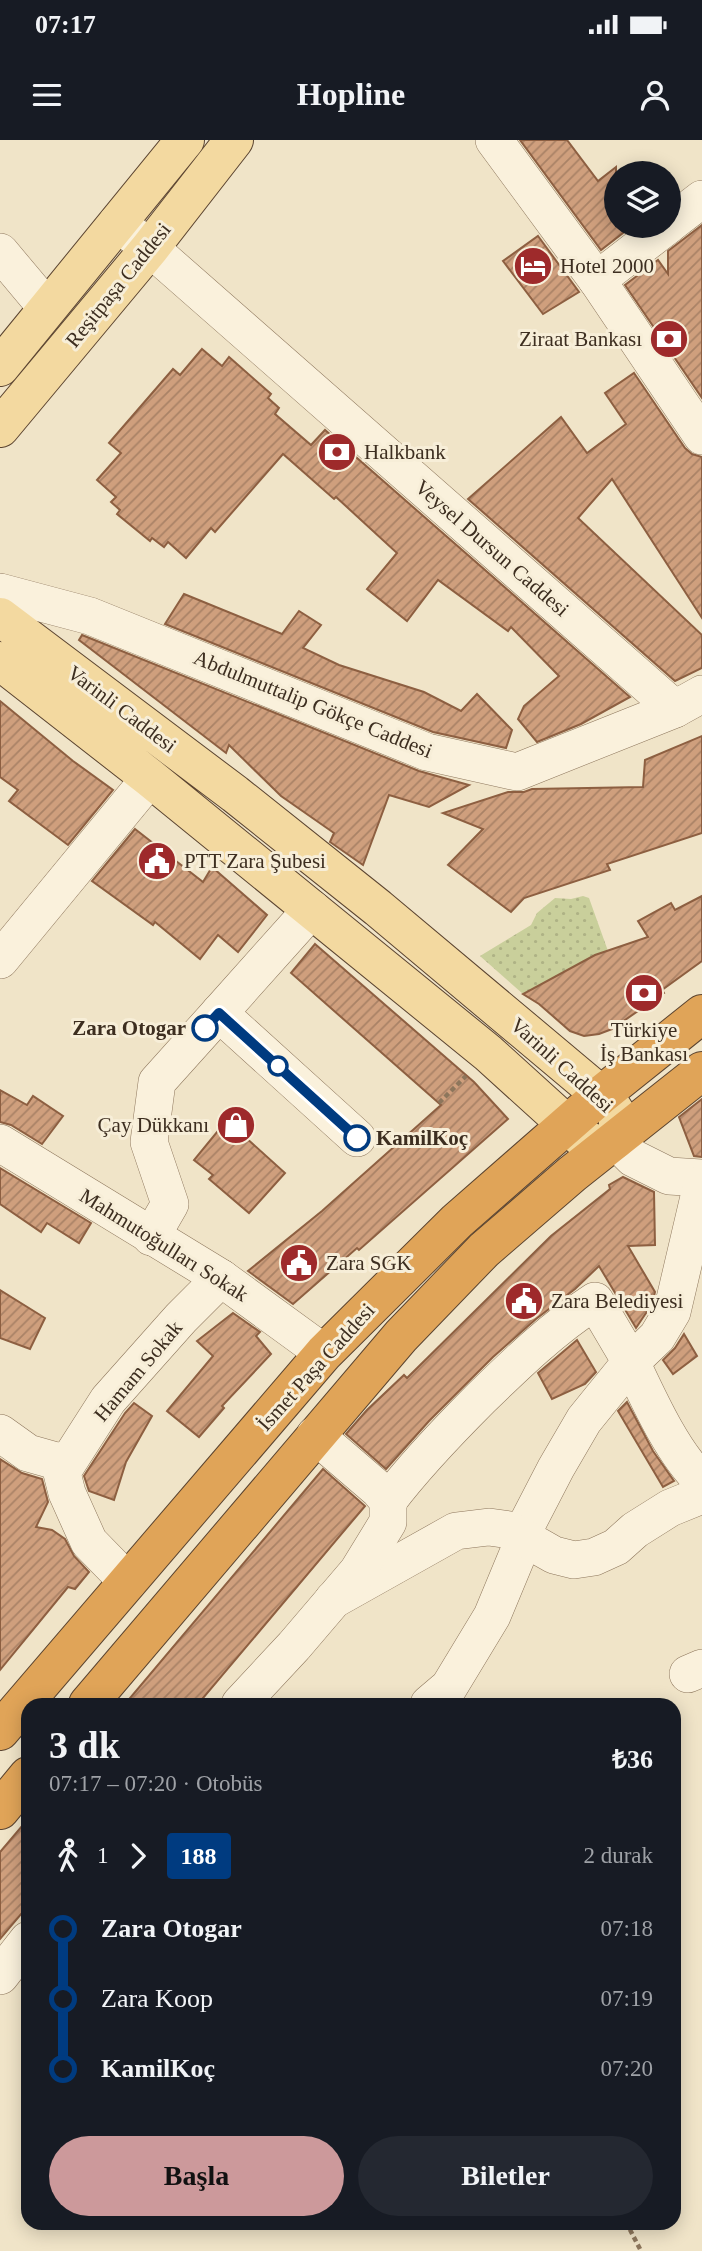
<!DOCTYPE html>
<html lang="tr">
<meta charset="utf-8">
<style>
:root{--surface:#171b24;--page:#242831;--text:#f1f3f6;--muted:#9ea1a6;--accent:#cc999b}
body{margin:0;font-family:Georgia,serif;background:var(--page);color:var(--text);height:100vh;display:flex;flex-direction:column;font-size:26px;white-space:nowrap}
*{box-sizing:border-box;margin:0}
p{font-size:23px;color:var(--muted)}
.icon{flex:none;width:38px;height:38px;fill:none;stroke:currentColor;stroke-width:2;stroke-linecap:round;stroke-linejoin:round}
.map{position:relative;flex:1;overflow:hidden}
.sheet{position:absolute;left:21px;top:1558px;width:660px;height:532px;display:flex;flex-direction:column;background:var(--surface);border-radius:21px;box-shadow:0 4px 18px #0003}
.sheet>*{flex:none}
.badge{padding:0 14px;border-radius:5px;font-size:24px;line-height:46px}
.controls{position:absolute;left:604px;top:21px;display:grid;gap:14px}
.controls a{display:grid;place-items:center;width:77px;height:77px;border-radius:50%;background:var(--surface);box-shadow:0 4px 18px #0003;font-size:35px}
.map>.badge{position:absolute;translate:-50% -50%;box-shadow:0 0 0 4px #fff}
.legs{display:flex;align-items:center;gap:10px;height:77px;padding:0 28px;font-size:23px}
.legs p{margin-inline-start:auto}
.summary{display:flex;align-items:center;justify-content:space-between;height:119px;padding:0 28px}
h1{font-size:38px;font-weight:700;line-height:52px}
.action{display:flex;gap:14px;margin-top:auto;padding:14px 28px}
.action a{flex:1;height:80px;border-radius:42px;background:var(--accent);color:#111;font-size:28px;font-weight:700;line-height:80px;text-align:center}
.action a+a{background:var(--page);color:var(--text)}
ul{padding:0 28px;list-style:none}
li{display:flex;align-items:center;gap:24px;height:70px;font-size:26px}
li i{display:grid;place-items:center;width:10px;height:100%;margin:0 9px;background:currentColor}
li i::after{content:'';width:18px;height:18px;margin:-9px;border:5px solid;border-radius:50%;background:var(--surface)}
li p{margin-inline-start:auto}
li:first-child i{background:linear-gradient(#0000 50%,currentColor 0)}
li:last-child i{background:linear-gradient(currentColor 50%,#0000 0)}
.status{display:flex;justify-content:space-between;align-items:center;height:49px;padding:0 35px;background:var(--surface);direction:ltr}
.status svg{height:19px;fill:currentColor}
header{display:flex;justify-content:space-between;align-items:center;height:91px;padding:0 28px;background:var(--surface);font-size:32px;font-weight:700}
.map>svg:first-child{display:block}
</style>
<div class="status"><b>07:17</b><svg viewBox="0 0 49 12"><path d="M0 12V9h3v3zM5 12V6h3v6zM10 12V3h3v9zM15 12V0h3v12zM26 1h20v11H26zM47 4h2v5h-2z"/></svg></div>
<header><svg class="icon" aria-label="menu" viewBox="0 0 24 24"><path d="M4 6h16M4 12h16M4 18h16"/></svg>Hopline<svg class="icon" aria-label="person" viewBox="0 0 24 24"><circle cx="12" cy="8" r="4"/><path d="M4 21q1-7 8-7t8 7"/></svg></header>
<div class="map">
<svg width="702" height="2111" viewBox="0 0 702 2111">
<defs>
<pattern id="grass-dots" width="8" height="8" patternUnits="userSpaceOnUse" patternTransform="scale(1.75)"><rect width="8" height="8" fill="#c9cf9b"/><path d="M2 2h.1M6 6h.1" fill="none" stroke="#aeb285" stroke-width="1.8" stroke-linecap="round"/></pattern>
<pattern id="building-hatch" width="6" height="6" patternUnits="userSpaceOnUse" patternTransform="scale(1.75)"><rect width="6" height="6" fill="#cf9f7d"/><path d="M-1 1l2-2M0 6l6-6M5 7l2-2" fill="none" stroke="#a98266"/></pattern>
</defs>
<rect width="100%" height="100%" fill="#f0e4c8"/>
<!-- grass -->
<polygon fill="url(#grass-dots)" points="583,756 589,758 608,811 523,854 480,816 531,785 537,773 555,758 571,759"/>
<!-- building -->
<g fill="url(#building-hatch)" stroke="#8d5f41" stroke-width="2">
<polygon points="520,0 567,0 598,41 616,27 616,86 632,86 601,110"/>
<polygon points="702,85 702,258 625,145 658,120 668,134 668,111"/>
<polygon points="538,96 579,152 543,174 503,121"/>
<polygon points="202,209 222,226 229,217 271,254 268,258 279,268 275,274 311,305 325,290 630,557 581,584 537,602 518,579 524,566 559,536 511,487 508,491 438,440 407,481 367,449 397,413 336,357 334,359 283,314 215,392 211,388 186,418 168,402 164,407 152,398 150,401 117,374 120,370 111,362 116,357 97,340 121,313 109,303 173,229 180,235"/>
<polygon points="634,233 685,308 692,314 702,317 702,478 612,339 578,378 702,495 702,528 675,541 468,359 561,277 587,313 626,284 605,253"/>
<polygon points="184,454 282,494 299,471 321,485 303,508 339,525 424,552 461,571 477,554 512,590 506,608 433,592 165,484"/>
<polygon points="82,495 419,631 469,645 429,667 389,655 363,725 330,702 334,693 281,656 229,605 226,613 79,500"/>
<polygon points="0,561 73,621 113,650 68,705 9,661 18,650 0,637"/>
<polygon points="702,596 702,693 607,724 610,730 524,758 511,772 448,725 483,689 443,673 508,652 524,652 532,649 643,647 645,620"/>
<polygon points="135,689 203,742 212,727 267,775 238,812 218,795 200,819 155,782 153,785 92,741"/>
<polygon points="702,756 702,821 662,850 664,853 612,889 599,894 584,896 570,891 539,864 523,854 595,815 648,797 638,781 671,763 675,770"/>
<polygon points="315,804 474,942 508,979 359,1110 357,1108 293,1164 248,1131 322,1071 441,965 291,833"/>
<polygon points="0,950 27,965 33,956 63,976 42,1004 11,985 0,982"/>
<polygon points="702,959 702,1017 694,1016 679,977"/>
<polygon points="231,975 249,991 244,996 285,1033 249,1073 209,1039 213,1035 194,1020"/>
<polygon points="0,1028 91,1083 79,1103 47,1083 41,1092 0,1064"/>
<polygon points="623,1037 654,1052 655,1105 628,1106 655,1152 652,1164 636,1188 599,1126 575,1149 536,1179 493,1217 429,1281 386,1329 346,1294 367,1270 404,1235 407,1238 551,1096 610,1049 609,1045"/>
<polygon points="0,1150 45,1178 30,1209 0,1198"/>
<polygon points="233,1173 260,1192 256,1196 271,1214 222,1266 224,1268 199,1297 167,1271 213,1216 197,1201"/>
<polygon points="684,1194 697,1216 673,1234 663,1220 675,1208"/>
<polygon points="577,1200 596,1232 585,1244 552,1259 538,1233"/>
<polygon points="627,1262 653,1311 674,1341 663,1347 618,1271"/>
<polygon points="134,1263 152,1276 126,1322 114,1360 89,1351 84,1336 125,1273"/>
<polygon points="0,1319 22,1333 42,1339 48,1362 36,1387 52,1390 65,1399 74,1416 89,1432 75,1449 68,1447 0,1530"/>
<polygon points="323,1329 365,1366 198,1564 125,1564"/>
<polygon points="28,1679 28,1766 0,1799 0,1712"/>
</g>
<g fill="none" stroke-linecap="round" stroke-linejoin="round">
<!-- minor casing -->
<g stroke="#8d765c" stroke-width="38">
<g id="minor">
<polyline points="494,0 597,140 702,296"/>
<polyline points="117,83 150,108 675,569"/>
<polyline points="668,85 702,59"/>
<polyline points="0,112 47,168"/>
<polyline points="597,140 667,86"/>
<polyline points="0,452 90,476 427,612 517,632 675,569 702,554"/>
<polyline points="0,820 150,638"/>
<polyline points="219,873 312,769"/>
<polyline points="615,1000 633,1018 669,1036 702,1038"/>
<polyline points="0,1003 221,1138 324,1213"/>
<path d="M702 1044 672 1172 657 1197 631 1222C649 1260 672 1312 702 1341"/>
<polyline points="151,1097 170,1064 149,1002 157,942 219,873 357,998"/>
<polyline points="0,1293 28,1313 67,1324 108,1260 181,1178 221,1138"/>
<polyline points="59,1321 67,1353 89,1402 128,1442"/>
<path d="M388 1361C416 1324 448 1291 481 1258 517 1223 552 1189 595 1161L631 1222 584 1280 556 1328 527 1384 519 1411 492 1476 449 1547 429 1564"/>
<polyline points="333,1460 456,1391 489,1387 510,1390 554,1415 574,1420 594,1417 616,1407 635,1390 670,1368 702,1355"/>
<polyline points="688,1534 702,1528"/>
<polyline points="240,1564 294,1506 358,1431 388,1382 388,1361 379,1350 315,1295"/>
<polyline points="0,1836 28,1800"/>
</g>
</g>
<!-- major casing -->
<g stroke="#5b4430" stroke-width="40">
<g id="major">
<polyline points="0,227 185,0"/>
<polyline points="0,288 150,108 234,0"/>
<path d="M0 477 235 654 378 768 601 955C617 970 622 979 615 1000L599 1004 584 1000 488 913 150 638 0 521"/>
</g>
</g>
<!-- highway casing -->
<g stroke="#5b4430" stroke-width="40">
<g id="highway">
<polyline points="88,1564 401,1196 484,1110 572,1034 702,931"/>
<polyline points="0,1591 324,1213 457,1081 601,955 702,874"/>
<polyline points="0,1670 28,1636"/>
</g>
</g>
<!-- path -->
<g stroke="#8d765c" stroke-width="4.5" stroke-dasharray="5 3.5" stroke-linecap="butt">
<polyline points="439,963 466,936"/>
<polyline points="626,2082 641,2111"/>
</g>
<!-- minor -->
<use href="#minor" stroke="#faf1dc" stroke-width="37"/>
<!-- major -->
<use href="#major" stroke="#f3d9a0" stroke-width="38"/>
<!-- highway -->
<use href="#highway" stroke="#e0a458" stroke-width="38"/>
</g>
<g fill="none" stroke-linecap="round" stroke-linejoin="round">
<!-- line-1 casing -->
<g stroke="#fff" stroke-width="16">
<polyline id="line-1" points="205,888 219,873 357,998"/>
</g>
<!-- line-1 -->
<use href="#line-1" stroke="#003b80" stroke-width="10"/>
</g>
<!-- icons -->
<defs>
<g id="hotel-disc" transform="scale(2.0125)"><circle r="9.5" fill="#9e2a2b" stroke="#f7eed8"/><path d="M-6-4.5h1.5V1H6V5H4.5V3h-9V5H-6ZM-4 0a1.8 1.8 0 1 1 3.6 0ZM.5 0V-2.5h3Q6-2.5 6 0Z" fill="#fff"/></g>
<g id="bank-disc" transform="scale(2.0125)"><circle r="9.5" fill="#9e2a2b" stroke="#f7eed8"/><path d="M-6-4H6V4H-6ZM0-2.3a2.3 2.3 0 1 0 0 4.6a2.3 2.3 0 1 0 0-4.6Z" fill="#fff"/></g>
<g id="civic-disc" transform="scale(2.0125)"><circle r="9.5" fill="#9e2a2b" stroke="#f7eed8"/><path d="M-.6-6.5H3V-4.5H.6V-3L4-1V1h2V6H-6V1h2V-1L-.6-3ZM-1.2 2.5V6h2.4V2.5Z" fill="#fff"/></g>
<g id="shop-disc" transform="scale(2.0125)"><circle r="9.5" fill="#9e2a2b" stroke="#f7eed8"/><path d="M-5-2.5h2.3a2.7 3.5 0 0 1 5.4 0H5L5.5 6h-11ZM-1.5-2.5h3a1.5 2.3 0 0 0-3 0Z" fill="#fff"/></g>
</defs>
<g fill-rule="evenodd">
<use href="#hotel-disc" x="533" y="126"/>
<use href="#bank-disc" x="669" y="199"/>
<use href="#bank-disc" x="337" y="312"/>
<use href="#civic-disc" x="157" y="721"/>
<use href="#bank-disc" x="644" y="853"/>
<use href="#shop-disc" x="236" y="985"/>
<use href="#civic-disc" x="299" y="1123"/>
<use href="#civic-disc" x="524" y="1161"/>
</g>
<!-- markers -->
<g fill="#fff" stroke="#003b80" stroke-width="3.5">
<circle cx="205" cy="888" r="12"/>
<circle cx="278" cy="926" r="9"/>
<circle cx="357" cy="998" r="12"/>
</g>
<g text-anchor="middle" stroke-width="6" stroke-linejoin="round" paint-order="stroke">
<!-- poi labels -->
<g font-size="21" fill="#3d2e20" stroke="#f7eed8" text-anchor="start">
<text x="560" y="133">Hotel 2000</text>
<text x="642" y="206" text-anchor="end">Ziraat Bankası</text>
<text x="364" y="319">Halkbank</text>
<text x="184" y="728">PTT Zara Şubesi</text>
<text x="644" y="897" text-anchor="middle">Türkiye<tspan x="644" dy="24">İş Bankası</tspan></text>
<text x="209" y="992" text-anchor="end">Çay Dükkanı</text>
<text x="326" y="1130">Zara SGK</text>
<text x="551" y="1168">Zara Belediyesi</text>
</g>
<!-- street labels -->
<g font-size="21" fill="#3d2e20" stroke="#f7eed8">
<text transform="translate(118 145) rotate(-51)" y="7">Reşitpaşa Caddesi</text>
<text transform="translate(492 408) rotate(41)" y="7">Veysel Dursun Caddesi</text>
<text transform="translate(313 564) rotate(22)" y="7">Abdulmuttalip Gökçe Caddesi</text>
<text transform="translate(122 569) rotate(37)" y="7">Varinli Caddesi</text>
<text transform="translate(562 925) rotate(42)" y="7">Varinli Caddesi</text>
<text transform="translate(164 1105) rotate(32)" y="7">Mahmutoğulları Sokak</text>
<text transform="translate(316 1227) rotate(-48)" y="7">İsmet Paşa Caddesi</text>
<text transform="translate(138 1231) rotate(-50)" y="7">Hamam Sokak</text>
</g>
<!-- stop labels -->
<g font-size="21" font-weight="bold" fill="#3d2e20" stroke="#f7eed8" text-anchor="end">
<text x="186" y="895">Zara Otogar</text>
<text x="376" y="1005" text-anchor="start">KamilKoç</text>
</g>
</g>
</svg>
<div class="controls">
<a><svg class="icon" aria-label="layers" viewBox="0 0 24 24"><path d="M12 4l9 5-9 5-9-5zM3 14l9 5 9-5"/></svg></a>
</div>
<section class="sheet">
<div class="summary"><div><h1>3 dk</h1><p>07:17 – 07:20 · Otobüs</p></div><b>₺36</b></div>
<div class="legs"><svg class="icon" aria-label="walk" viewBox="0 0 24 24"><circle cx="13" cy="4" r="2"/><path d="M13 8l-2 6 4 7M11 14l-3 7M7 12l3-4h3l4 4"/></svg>1<svg class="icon" aria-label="forward" viewBox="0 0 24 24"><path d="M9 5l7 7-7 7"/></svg><b class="badge" style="background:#003b80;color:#fff">188</b><p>2 durak</p></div>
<ul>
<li><i style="color:#003b80"></i><b>Zara Otogar</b><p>07:18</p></li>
<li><i style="color:#003b80"></i><span>Zara Koop</span><p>07:19</p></li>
<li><i style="color:#003b80"></i><b>KamilKoç</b><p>07:20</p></li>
</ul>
<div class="action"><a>Başla</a><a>Biletler</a></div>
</section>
</div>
